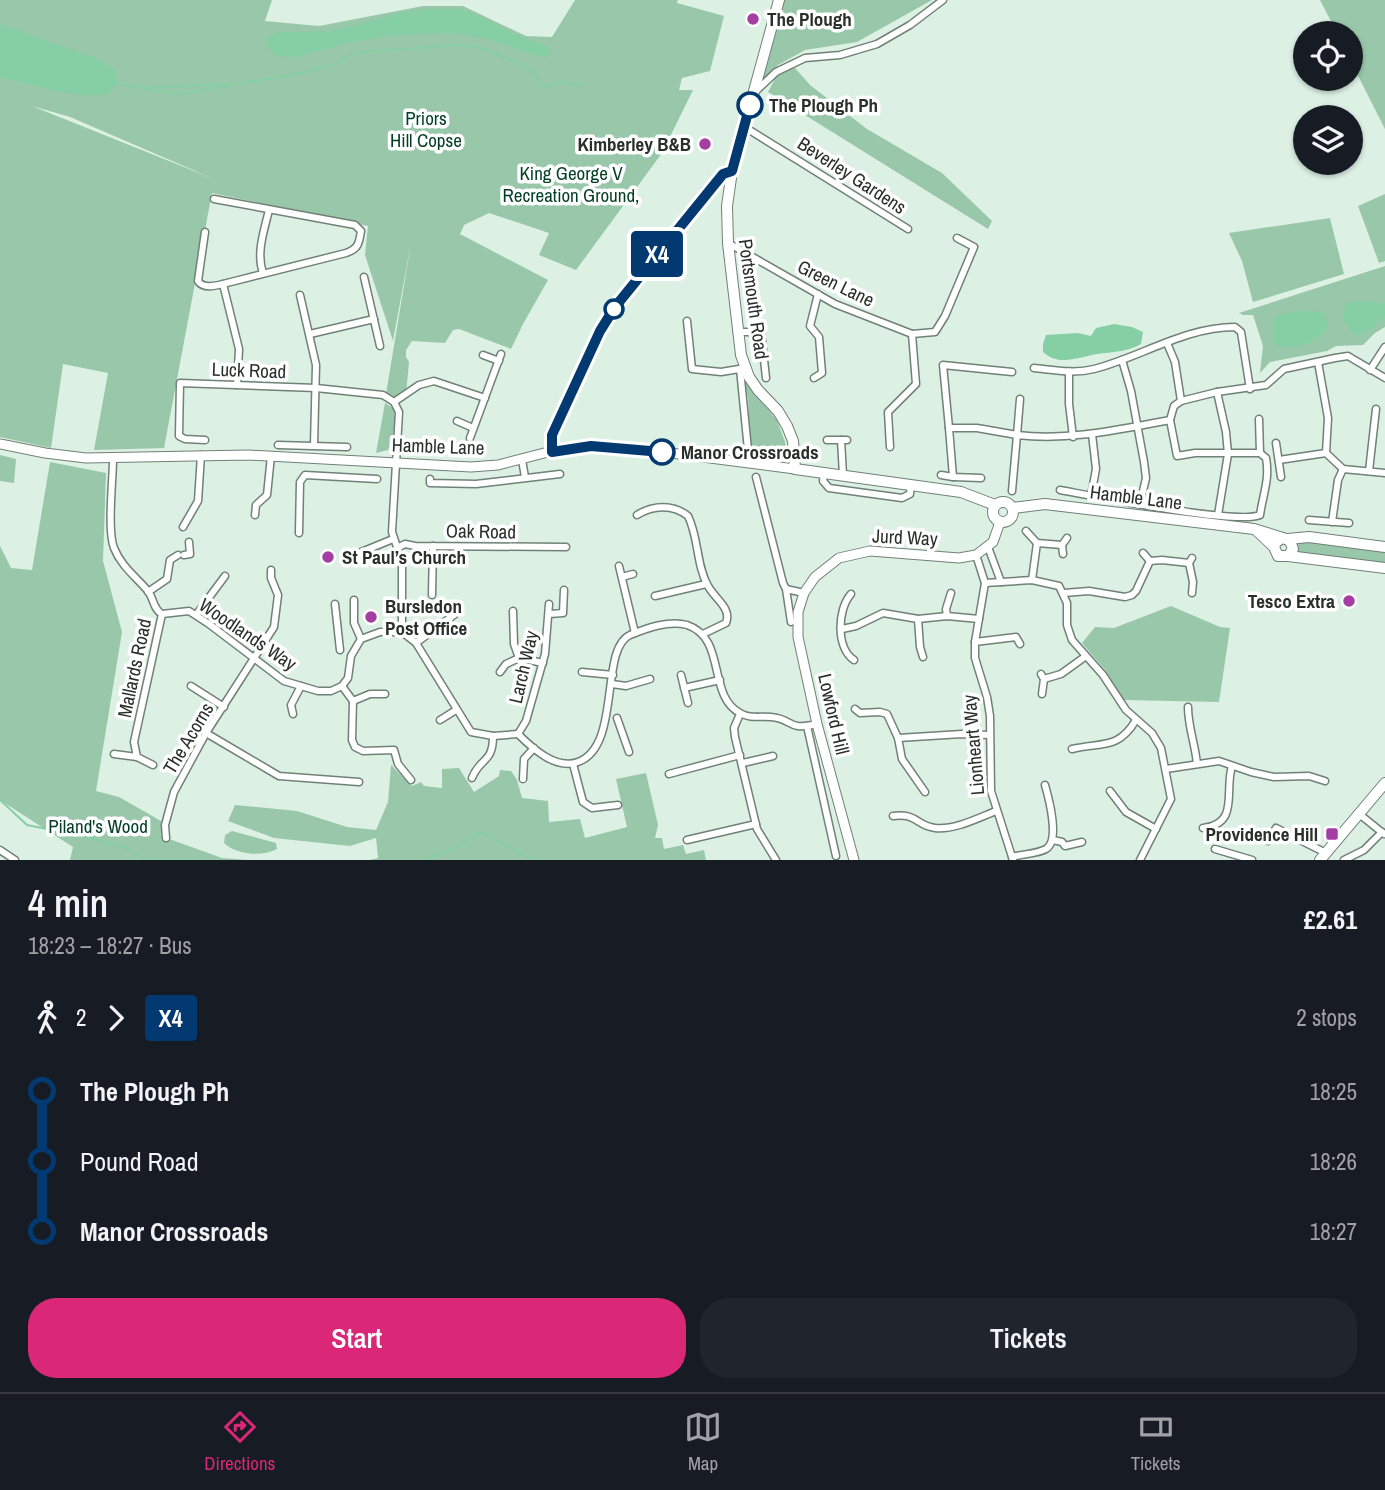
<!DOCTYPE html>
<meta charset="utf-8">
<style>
:root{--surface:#171b24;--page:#20242c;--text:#f1f3f6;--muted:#9ea1a6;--line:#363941;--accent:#db2777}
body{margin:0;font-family:"Archivo Narrow",sans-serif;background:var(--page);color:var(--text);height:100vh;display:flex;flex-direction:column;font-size:26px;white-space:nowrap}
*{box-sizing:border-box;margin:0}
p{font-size:23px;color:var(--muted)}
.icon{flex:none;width:38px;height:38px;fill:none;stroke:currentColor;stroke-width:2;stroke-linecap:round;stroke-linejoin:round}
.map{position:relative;height:860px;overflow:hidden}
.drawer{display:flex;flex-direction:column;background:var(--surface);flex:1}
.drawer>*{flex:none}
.badge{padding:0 14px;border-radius:5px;font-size:24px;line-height:46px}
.controls{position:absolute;left:1293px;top:21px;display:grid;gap:14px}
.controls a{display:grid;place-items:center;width:70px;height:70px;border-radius:50%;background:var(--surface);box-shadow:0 2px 5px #0004;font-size:35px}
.map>.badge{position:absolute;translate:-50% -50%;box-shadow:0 0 0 4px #fff}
.legs{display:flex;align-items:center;gap:10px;height:77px;padding:0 28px;font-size:23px}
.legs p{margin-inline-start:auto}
.summary{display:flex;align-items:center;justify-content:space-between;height:119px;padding:0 28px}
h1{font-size:38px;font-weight:600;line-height:52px}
.primary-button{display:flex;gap:14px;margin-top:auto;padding:14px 28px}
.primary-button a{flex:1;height:80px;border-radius:28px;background:var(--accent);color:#fff;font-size:28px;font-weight:600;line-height:80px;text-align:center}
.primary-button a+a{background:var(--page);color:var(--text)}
ul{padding:0 28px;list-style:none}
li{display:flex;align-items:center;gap:24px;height:70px;font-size:26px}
li i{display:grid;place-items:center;width:10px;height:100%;margin:0 9px;background:currentColor}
li i::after{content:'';width:18px;height:18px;margin:-9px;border:5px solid;border-radius:50%;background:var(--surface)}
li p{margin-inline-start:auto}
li:first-child i{background:linear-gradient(#0000 50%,currentColor 0)}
li:last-child i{background:linear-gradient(currentColor 50%,#0000 0)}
.tabs{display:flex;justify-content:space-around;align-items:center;height:98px;border-top:2px solid var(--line);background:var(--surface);font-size:19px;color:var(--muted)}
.tabs a{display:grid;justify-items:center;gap:4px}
.tabs .current{color:var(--accent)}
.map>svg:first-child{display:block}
</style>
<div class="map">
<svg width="1385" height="860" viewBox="0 0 1385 860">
<rect width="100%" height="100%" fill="#ddf0e4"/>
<!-- green -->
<g fill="#99c7aa" fill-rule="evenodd">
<path d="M0 0H272L265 21 319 26 423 6H463L526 36 552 37 575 0H678L677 3 724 16 710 71 682 78 679 90H693L662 153 576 270 539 255 549 233 489 213 464 225 460 234 548 280 523 324 511 349 459 329 453 330 445 343 412 341 406 350V357L409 362 406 394 396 400 386 394 411 243 393 341 365 255 368 226 212 193 164 448 94 450 108 373 63 364 51 448 0 437ZM32 106 70 117 214 179Z"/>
<path d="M783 0H932L857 42 805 50 778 65 766 78 763 77C772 52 776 26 783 0Z"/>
<polygon points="1320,0 1385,0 1385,129 1351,62 1351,33 1337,33"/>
<polygon points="794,67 810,85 867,129 942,173 992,221 988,229 768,92 776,77"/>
<polygon points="1385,194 1385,261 1379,263 1358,206"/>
<polygon points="1330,218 1344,274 1253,302 1242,261 1229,233"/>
<polygon points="1385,266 1385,327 1375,333 1363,345 1336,346 1327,351 1270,362 1260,373 1263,346 1253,315 1243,315 1239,313"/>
<polygon points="744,381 777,420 785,442 787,455 781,459 751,455 748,398"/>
<path d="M385 403 393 408C397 420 394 438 388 450L376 453Z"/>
<polygon points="0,455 16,459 14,483 0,481"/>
<polygon points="50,462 106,473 103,561 122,632 96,791 119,797 161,821 161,836 222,858 249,860 70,860 73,847 0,800 0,546 11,568 32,570"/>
<polygon points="1305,540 1385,550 1385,565 1295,553 1294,541"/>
<polygon points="1171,606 1220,627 1230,628 1219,702 1124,700 1105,670 1082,643 1095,627 1114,628"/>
<polygon points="391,765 412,786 421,782 424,786 442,788 442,769 459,768 474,792 499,776 500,770 511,771 517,780 522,798 548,801 549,822 580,819 585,838 627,827 616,779 646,773 658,825 655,838 662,838 664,849 683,845 686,854 704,850 706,860 370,860 378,858 376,838 350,846 274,838 228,821 235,805 297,811 347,827 376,830 388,802"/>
<path d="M232 831 276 843 277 849C263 857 236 855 224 843L225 835Z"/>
</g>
<!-- water -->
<g fill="#86cea3">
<polygon points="429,9 457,9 470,12 514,34 545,46 551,53 545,58 488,39 451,33 396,35 357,41 294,57 274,56 266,44 269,36 278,32 332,31 407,11"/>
<path d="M0 24 93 57 108 65 116 73 117 83C114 88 111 92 105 94 83 100 23 83 0 77Z"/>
<path d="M1361 301 1385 303V317L1371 329 1357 336C1344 326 1339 318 1347 303Z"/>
<path d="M1300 311H1316L1325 314 1328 327C1318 343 1291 352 1274 344V320L1278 315Z"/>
<path d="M1114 324 1132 327 1143 332 1141 344C1126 352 1113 352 1097 354 1079 357 1059 367 1043 352V344L1046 335 1078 333 1091 336 1096 328Z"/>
</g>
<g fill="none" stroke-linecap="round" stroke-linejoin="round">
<!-- stream -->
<g stroke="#86cea3" stroke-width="2">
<polyline points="117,83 139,88 235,84 300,73 333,65 350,55 365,52 454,45 477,47 519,63 534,72 542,86 549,86 560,82 582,86"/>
<polyline points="143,89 178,94 227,86"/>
<polyline points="0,800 27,825 82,836 126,848 146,860 153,860"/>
<polyline points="154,860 201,860"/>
<polyline points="424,860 457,847 476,834 484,833 532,860"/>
</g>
<!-- street casing -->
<g stroke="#708176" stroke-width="9">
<g id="street">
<polyline points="756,91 776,72 805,58 840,55 877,44 910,25 943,0"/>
<polyline points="743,126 908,229"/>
<path d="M205 232 198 281C203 289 215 286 223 284L346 253C358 249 359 244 361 231L355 225 214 199"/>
<polyline points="728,243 835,304 912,334 935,332 945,316 974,247 957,238"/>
<path d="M263 273C256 253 264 231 269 210"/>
<polyline points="364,277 380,346"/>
<polyline points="223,284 239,349 237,385"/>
<polyline points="300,295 316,365 314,445"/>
<polyline points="687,321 692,369 721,372 745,368"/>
<polyline points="737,332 761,332 766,378"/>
<polyline points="310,334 374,319"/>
<polyline points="1167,343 1175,362 1181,401"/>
<polyline points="483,355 499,361"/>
<polyline points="1122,360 1131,391 1144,462 1146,478 1140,504"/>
<polyline points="1318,362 1328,418 1326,453 1343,469 1385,473"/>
<path d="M1034 368C1054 370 1074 374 1094 369 1141 357 1185 327 1235 327L1241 332 1250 389"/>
<polyline points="740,369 748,450"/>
<polyline points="1370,370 1385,347"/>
<polyline points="1069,372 1069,404 1073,437"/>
<polyline points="814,378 822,373 819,337 810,326 818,294"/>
<polyline points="1217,392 1226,432 1228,454 1218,515"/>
<polyline points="1259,419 1260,453"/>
<polyline points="457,421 473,428"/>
<polyline points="949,428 943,365 1012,372"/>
<polyline points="470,438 501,354"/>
<polyline points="205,440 185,439 179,436 180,383 316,388 383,395 394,402"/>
<polyline points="827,440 847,440"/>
<polyline points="841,440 843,475"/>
<polyline points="1276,443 1281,477"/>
<polyline points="278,445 347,447"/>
<polyline points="890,447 888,412 916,384 912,334"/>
<polyline points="552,451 552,435 600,331 615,307 723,174 732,171"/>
<path d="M113 459C113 480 107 530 114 548 121 566 136 577 148 591 154 599 153 609 162 614L134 742 137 757 153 765"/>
<polyline points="522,460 525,477"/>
<polyline points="1279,460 1326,453"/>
<polyline points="1369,471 1376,409"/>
<polyline points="824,473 823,481 829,488 902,498 910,494 911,484"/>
<polyline points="941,475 953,477"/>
<polyline points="756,477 783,583 786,589 804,593"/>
<polyline points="981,478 953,477 949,428 977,428 1017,435 1020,399"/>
<polyline points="430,479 430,483 476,484 560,474"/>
<path d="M1060 490C1093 496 1237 525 1260 515 1263 494 1270 479 1266 458L1260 453H1195L1177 456 1170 420"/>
<path d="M1012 491 1017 435C1068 441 1116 430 1165 421L1170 420 1174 406 1181 401 1217 392 1266 385 1284 369 1335 358 1348 356 1385 378"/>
<polyline points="1091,496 1096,469 1092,434"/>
<polyline points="255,515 256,505 267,495 271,456"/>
<path d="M637 515C653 505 673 504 688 516 699 538 696 565 708 586 715 599 732 608 726 623L703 634"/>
<polyline points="1309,520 1349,523"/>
<polyline points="1332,522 1338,480 1343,469"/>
<polyline points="183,527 198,501 201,455"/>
<polyline points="1026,531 1037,543 1062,545"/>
<polyline points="299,533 300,482 305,475 377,479"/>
<polyline points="988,547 1001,582"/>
<polyline points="397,548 405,544 415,546 566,547"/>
<polyline points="1143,553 1150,561"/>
<polyline points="1063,554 1062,545 1067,538"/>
<polyline points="184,555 190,554 189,542"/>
<polyline points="354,555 393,539"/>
<polyline points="976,555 985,583 975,642 975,658 987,697 990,716 991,791 1013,860"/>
<polyline points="1192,558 1189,563 1193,582 1192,593"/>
<polyline points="619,566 635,633"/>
<polyline points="622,577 633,574"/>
<polyline points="1032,580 1037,543"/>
<polyline points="985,583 1032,580 1059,586 1067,603 1067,625 1072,640 1103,675 1126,710 1152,733 1161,748 1171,799 1140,860"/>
<polyline points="786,589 791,622"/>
<polyline points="148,592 167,579 170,560 178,555"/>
<polyline points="1064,593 1089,591 1125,597 1132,595 1136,591 1150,561 1162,560 1189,563"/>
<path d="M851 594C837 610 836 648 854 660"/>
<polyline points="432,595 433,546"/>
<polyline points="655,596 706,584"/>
<polyline points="354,600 354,623 361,639"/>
<polyline points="335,604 340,650"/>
<polyline points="513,611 514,644 519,658 543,663"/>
<polyline points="162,614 189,611 209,624 284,681 318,691 331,691 342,686 348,678 351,656 361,639 380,632 402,632 416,643 471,732 493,736 518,734"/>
<polyline points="549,614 563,613 564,590"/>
<polyline points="196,615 225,576"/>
<polyline points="947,616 946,609 951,593"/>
<polyline points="918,619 920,647 923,657"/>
<polyline points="842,629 856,626 883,613 918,619 947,616 979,619"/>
<polyline points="402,632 402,562 392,532 399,412 394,402 419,385 434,381 485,398"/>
<polyline points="975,642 1016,637 1020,644"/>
<polyline points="416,643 454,615"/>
<polyline points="500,672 506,664 519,658"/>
<polyline points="582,672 613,675"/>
<polyline points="1041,674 1044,679 1042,694"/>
<polyline points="681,675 688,703"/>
<polyline points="1044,679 1061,674 1086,656"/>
<polyline points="612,684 626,686 650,679"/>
<polyline points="191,686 224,707"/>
<polyline points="342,686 353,701 352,740 355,747 363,751 394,750 398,764 411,780"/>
<polyline points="684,688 720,680"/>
<polyline points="353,701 370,694 385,694"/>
<path d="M1188 707C1188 727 1195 743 1197 764"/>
<polyline points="855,709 860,713 880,712 887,714 898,738 902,759 925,792"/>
<polyline points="293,714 291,705 301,686"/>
<polyline points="740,714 734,728 735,737 757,829 776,860"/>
<polyline points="617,718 629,752"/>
<polyline points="440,720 456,710"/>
<polyline points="807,726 836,856"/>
<polyline points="206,733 279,776 359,782"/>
<path d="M518 734C533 749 556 770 578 762 622 746 599 649 630 635 647 628 669 620 687 625 727 638 707 696 740 713 750 719 760 716 771 717 794 719 786 731 817 724"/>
<polyline points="518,734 526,721 545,654 549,604"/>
<polyline points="898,738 962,734 989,735"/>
<path d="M1072 749C1102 742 1118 750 1136 720"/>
<polyline points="114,754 137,757"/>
<polyline points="743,763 773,756"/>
<polyline points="573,764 583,802 592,808 618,805"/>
<polyline points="1166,769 1219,761 1251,772 1274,777 1309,776 1325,781"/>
<polyline points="669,774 740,755"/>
<path d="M472 778C480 757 493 764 493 736"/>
<polyline points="523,779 524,759 534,748"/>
<polyline points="1110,791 1126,812 1156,829"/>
<polyline points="1358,813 1384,834"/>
<path d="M893 816C918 813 916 826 935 828 955 830 978 818 996 811"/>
<path d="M1203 828C1240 824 1224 791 1232 766"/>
<polyline points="166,838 165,825 174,792 206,733 274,627 278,595 271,578 271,570"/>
<polyline points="687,840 756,824"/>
<polyline points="1053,840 1062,842 1065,846 1082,842"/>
<polyline points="1268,841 1276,828 1326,853"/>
<polyline points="1215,849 1252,860"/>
<polyline points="0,850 15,860"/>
<path d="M1012 857C1022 854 1037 854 1046 849 1060 841 1049 799 1045 785"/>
<polyline points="1344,860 1364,850 1382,832"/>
</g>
</g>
<!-- secondary casing -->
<g stroke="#708176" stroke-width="11">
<g id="secondary">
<polyline points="0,444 45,453 86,458 248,455 471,467 498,465 552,451 591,446 632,448 795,469"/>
<polyline points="854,860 817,724 798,637 798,612 804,593 815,577 839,558 870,551 959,558 976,555 993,542 1000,522"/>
</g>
</g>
<!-- primary casing -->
<g stroke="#708176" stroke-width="12">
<g id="primary">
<polyline points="779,0 732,171 727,206 728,243 741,355 749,377 758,390 778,411 787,426 793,441 795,469 961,492 995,505"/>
<circle cx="1003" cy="512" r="10"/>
<polyline points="1013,508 1045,504 1254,529 1283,538"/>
<polyline points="1257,531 1274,547 1278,556 1288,556 1293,549 1290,541 1283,538 1276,542 1274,547"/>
<polyline points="1288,539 1309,537 1385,547"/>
<polyline points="1288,556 1385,568"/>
<polyline points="1320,860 1385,783"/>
</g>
</g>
<!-- street -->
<use href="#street" stroke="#fff" stroke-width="6"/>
<!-- secondary -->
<use href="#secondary" stroke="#fff" stroke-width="9"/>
<!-- primary -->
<use href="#primary" stroke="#fff" stroke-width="10"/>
</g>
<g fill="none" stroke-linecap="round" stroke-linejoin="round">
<!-- line-1 casing -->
<g stroke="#fff" stroke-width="16">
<polyline id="line-1" points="662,452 591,446 552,452 552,435 600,331 615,307 723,174 732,171 750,105"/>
</g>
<!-- line-1 -->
<use href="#line-1" stroke="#013970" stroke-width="10"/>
</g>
<!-- markers -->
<g fill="#a53ea2" stroke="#fff" stroke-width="2.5">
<circle cx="753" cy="19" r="7"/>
<circle cx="705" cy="144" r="7"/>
<circle cx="328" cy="557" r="7"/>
<circle cx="1349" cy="601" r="7"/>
<circle cx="371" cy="617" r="7"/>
<rect x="1325" y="827" width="14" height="14" rx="3.5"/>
</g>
<g fill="#fff" stroke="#013970" stroke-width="3.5">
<circle cx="750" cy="105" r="12"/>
<circle cx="614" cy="309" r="9"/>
<circle cx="662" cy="452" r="12"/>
</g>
<g text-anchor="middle" stroke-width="7" stroke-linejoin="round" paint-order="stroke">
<!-- poi labels -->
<g font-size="19" font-weight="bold" fill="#29302c" stroke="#fff" text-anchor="start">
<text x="767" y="26">The Plough</text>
<text x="691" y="151" text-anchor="end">Kimberley B&amp;B</text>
<text x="342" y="564">St Paul’s Church</text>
<text x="1335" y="608" text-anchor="end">Tesco Extra</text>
<text x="385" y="613">Bursledon<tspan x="385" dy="22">Post Office</tspan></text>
<text x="1318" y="841" text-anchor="end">Providence Hill</text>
</g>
<!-- stop labels -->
<g font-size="19" font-weight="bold" fill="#29302c" stroke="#fff" text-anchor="start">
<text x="769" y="112">The Plough Ph</text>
<text x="681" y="459">Manor Crossroads</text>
</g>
<!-- park labels -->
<g font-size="19" fill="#023e24" stroke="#fff">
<text x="426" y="125">Priors<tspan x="426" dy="22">Hill Copse</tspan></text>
<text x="571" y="180">King George V<tspan x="571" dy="22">Recreation Ground,</tspan></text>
<text x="98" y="833">Piland's Wood</text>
</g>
<!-- street labels -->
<g font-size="19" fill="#29302c" stroke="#fff">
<text transform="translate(852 175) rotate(33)" y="7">Beverley Gardens</text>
<text transform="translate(836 283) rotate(26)" y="7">Green Lane</text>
<text transform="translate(754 299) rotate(82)" y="7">Portsmouth Road</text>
<text transform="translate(249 370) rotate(2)" y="7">Luck Road</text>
<text transform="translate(438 446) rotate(2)" y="7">Hamble Lane</text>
<text transform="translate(1136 497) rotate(7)" y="7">Hamble Lane</text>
<text transform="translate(481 531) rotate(1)" y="7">Oak Road</text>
<text transform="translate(905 537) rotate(3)" y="7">Jurd Way</text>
<text transform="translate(248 634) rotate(34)" y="7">Woodlands Way</text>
<text transform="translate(523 667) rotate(-77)" y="7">Larch Way</text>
<text transform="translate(134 668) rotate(-78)" y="7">Mallards Road</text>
<text transform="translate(834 714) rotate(77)" y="7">Lowford Hill</text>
<text transform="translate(188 738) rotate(-59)" y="7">The Acorns</text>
<text transform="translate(973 745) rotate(-95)" y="7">Lionheart Way</text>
</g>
</g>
</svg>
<div class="controls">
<a><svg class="icon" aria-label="locate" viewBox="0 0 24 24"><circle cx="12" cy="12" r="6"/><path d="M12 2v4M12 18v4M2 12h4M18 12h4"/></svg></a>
<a><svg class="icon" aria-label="layers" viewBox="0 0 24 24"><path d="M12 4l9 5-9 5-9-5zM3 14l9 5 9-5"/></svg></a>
</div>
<b class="badge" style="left:657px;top:254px;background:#013970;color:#fff">X4</b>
</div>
<section class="drawer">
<div class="summary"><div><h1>4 min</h1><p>18:23 – 18:27 · Bus</p></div><b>£2.61</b></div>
<div class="legs"><svg class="icon" aria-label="walk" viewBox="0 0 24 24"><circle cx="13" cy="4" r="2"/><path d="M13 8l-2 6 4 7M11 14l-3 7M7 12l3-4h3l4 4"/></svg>2<svg class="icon" aria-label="forward" viewBox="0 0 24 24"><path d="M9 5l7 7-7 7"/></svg><b class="badge" style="background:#013970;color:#fff">X4</b><p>2 stops</p></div>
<ul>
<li><i style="color:#013970"></i><b>The Plough Ph</b><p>18:25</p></li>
<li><i style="color:#013970"></i><span>Pound Road</span><p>18:26</p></li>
<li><i style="color:#013970"></i><b>Manor Crossroads</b><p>18:27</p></li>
</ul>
<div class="primary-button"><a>Start</a><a>Tickets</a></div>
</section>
<nav class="tabs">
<a class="current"><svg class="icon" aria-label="directions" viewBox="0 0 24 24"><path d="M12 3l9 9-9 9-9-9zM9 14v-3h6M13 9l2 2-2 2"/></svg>Directions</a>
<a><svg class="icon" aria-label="map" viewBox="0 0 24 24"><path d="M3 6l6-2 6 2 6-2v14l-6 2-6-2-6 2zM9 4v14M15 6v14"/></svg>Map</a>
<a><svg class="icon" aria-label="tickets" viewBox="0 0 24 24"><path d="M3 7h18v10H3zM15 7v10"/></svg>Tickets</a>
</nav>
